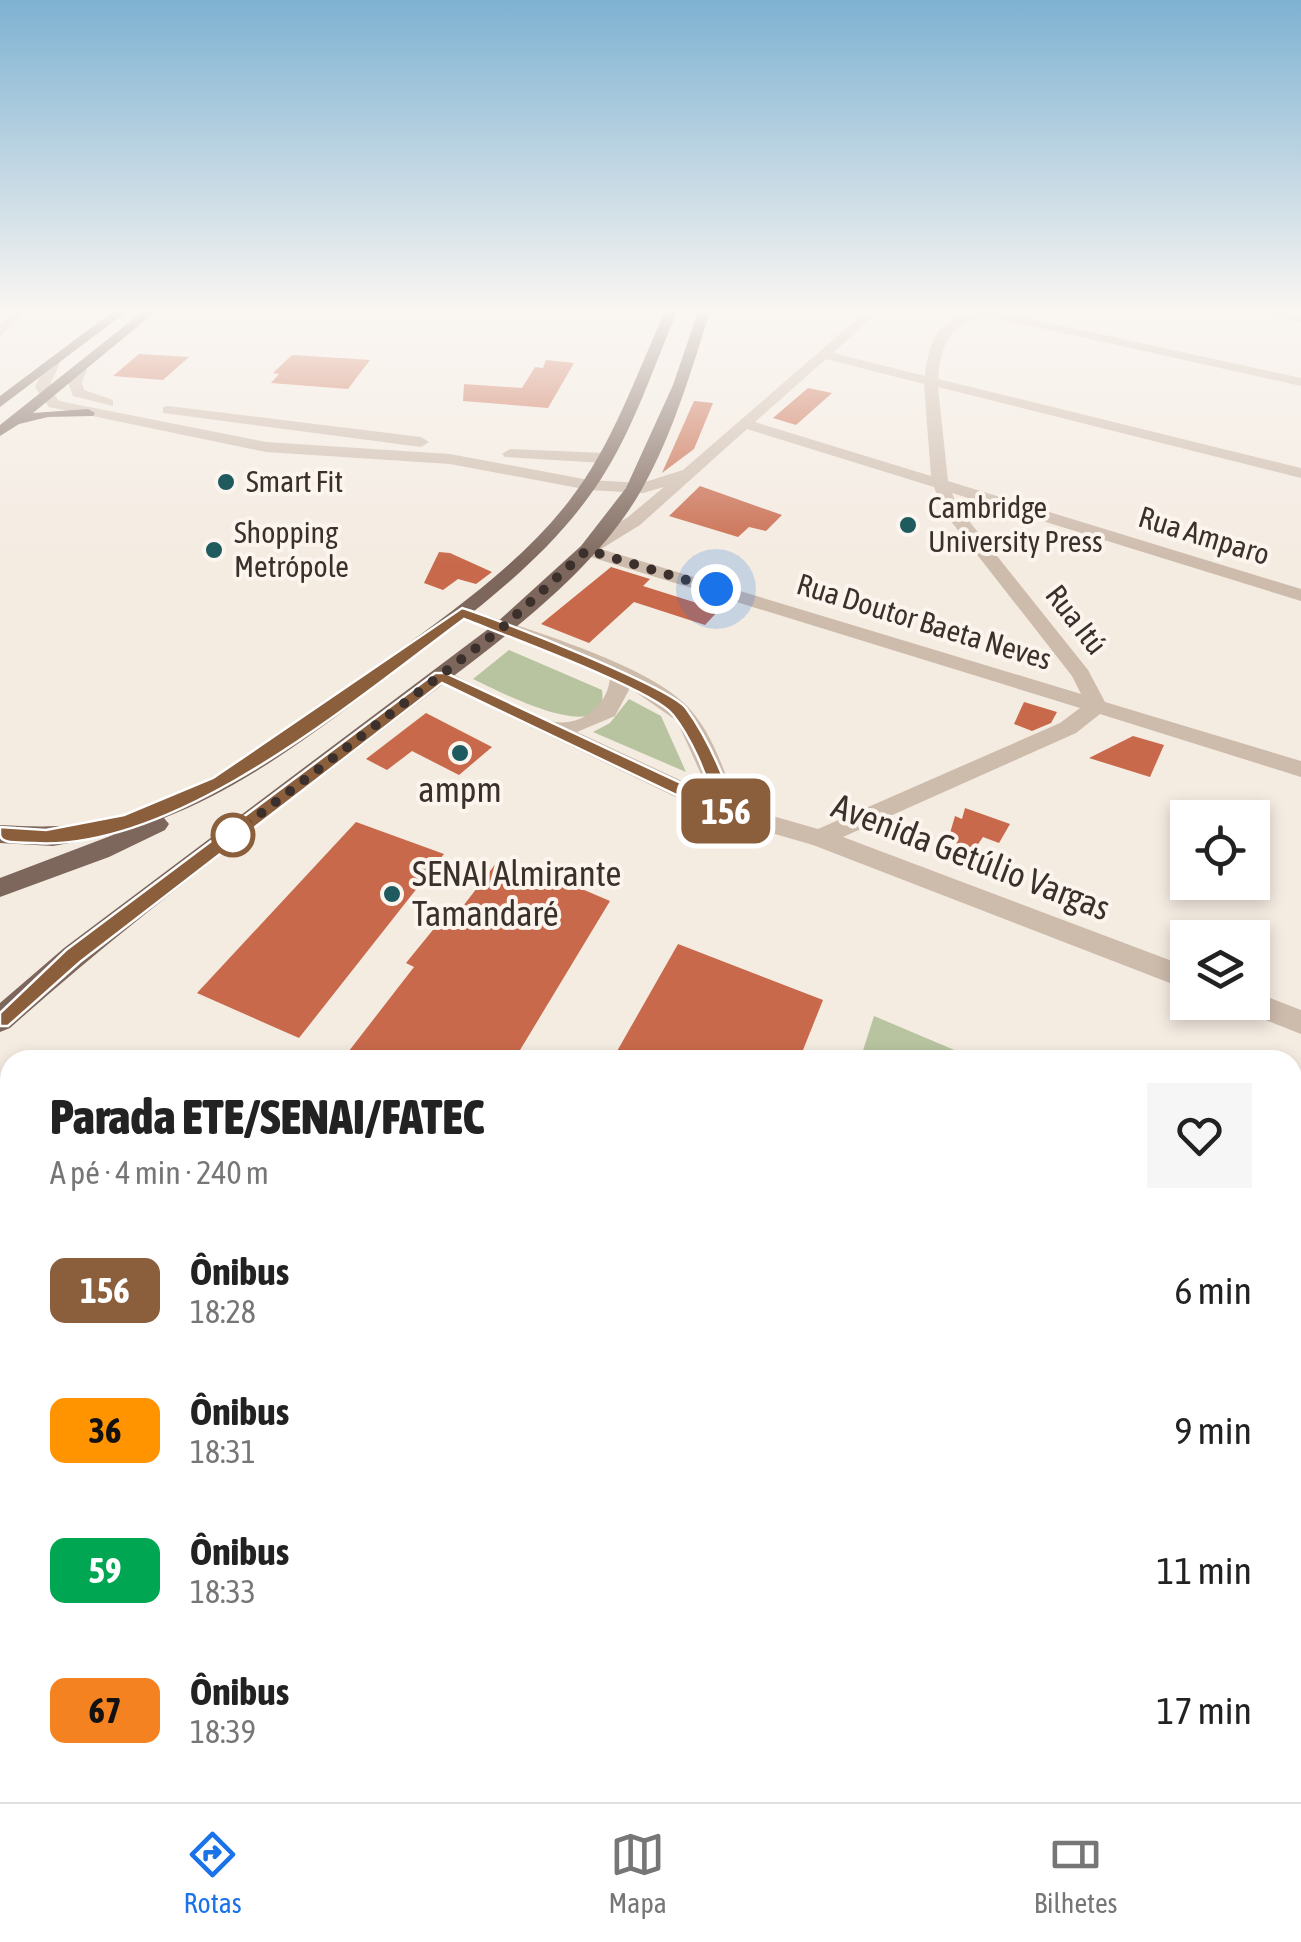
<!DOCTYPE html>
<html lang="pt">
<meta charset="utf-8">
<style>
:root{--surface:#fff;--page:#f6f6f6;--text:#222;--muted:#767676;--line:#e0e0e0;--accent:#1a73e8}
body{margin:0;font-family:"Asap Condensed",sans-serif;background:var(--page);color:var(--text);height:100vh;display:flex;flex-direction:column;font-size:38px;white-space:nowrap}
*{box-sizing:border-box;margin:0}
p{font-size:32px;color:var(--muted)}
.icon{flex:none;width:55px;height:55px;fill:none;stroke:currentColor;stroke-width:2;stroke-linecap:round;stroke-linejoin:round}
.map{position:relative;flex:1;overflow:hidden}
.panel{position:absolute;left:0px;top:1050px;width:1302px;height:752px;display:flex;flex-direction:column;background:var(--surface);border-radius:30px 30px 0 0;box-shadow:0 5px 15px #0003}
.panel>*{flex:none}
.badge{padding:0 20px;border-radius:15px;font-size:35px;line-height:65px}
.buttons{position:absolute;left:1170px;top:800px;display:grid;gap:20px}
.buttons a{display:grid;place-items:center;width:100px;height:100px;border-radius:0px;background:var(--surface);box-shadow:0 5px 15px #0003;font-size:50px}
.you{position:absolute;width:50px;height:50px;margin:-25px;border:8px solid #fff;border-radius:50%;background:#1a73e8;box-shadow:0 0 0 15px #1a73e833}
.map>.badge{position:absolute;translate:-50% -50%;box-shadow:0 0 0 5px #fff}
.round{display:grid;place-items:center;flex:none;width:105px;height:105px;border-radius:0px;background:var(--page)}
.overview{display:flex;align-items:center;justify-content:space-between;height:170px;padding:0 50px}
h1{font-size:48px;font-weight:800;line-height:75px}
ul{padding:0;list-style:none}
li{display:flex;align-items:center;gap:30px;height:140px;padding:0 50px}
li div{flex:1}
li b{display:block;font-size:38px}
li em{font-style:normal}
li .badge{min-width:110px;font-weight:700;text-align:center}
.tab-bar{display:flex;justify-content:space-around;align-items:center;height:140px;border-top:2px solid var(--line);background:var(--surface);font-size:28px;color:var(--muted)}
.tab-bar a{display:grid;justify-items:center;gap:5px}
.tab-bar .selected{color:var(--accent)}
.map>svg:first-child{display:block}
</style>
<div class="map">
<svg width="1301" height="1802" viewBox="0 0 1301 1802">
<rect width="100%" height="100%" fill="#f4ebe1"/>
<!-- green -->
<g fill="#b8c4a0">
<path d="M509 650 602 690C611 752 493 688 473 679Z"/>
<polygon points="629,699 661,716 686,772 593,732 610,723"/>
<polygon points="874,1016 978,1060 860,1060"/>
<polygon points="0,1433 10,1520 0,1623"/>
<polygon points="21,1792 367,1792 368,1802 20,1802"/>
<polygon points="954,1792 960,1802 442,1802 441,1793"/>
</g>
<!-- building -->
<g fill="#c8694b">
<polygon points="139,354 189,357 163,380 113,376"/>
<polygon points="292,355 370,360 348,389 271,383 279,374 273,373"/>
<polygon points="546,360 574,363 548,408 463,401 464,384 522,388 535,367 543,368"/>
<polygon points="808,388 832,393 796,425 773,418"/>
<polygon points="694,401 713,403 694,449 662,473"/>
<polygon points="700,486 782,515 766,531 749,527 738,537 669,516"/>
<polygon points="439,552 450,553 492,572 476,584 458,579 443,590 424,583"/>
<polygon points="611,567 650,579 643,586 719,610 705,625 634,602 589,643 541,624"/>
<polygon points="1024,702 1057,712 1051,723 1032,731 1014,724"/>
<polygon points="426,713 492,747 459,775 412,751 387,770 366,759"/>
<polygon points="1133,736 1164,745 1150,777 1089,758"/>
<polygon points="965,808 1010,824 999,843 983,837 974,850 948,840 955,816 962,819"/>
<polygon points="356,822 444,854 299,1038 197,993"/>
<polygon points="497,862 554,881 556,878 610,901 514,1060 432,1060 403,1050 396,1060 342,1060 414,967 406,963 441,920 450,923"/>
<polygon points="678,944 823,1000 799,1060 612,1060"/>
</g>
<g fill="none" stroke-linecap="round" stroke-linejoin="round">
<!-- minor -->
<g fill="#cdbbac" fill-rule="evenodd">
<polygon points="12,312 24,312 0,337 0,325"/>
<path d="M865 312H878L833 353 925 376C931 324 949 312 999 312L1301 378V386L982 315C948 327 941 345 938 379L1301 468V478L938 387 948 481 1301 589V601L952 493 957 506 1088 670 1105 702 1301 761V777L1100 714 1076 733 843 837 1188 967V990L813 845 719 818 434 680V672H448C470 682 536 719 555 722 583 726 608 704 610 678L453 613 462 607 469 609C528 630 641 662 685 704 712 730 725 773 737 806L818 829 1060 723 1080 708 581 554V546L628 517 664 487 643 493 589 490 450 464 266 452 49 407 35 387 46 363 53 359 60 363 49 387 59 401 266 442 450 454 589 480 642 483 683 470ZM826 359 924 384 931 476 755 422ZM747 429 934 487 943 511 1072 676 1081 694 601 549 640 525ZM630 688 677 721 710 794 577 732 615 716Z"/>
<polygon points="1268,312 1301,314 1301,322 1270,315"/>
<polygon points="80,366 87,370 82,382 84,390 113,400 113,406 73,396 68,382 75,367"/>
<polygon points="168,406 421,437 429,442 421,447 163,413 163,407"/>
<polygon points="510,449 605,453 613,458 605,463 505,457 502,454"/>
<polygon points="1252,991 1301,1010 1301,1034 1240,1010 1237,1002 1252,1002"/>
</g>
<!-- major -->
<g fill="#7d675c" fill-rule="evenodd">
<polygon points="112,312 126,312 0,407 0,396"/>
<polygon points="142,312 155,312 33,413 88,409 95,413 93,416 48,417 19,424 0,436 0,425"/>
<path d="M665 312H677C653 368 634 428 601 479 549 559 471 614 396 671 324 726 249 785 164 818L169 824 165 830 109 857 0 897V878L113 835 53 846 0 843V825C36 827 70 828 105 820 212 794 306 718 393 655 455 609 521 563 569 501 613 445 635 376 665 312Z"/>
<path d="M698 312H710C691 371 673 434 642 489 591 580 482 653 401 716 269 818 134 917 10 1028L0 1032V1003L64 948 495 624 581 546 626 488 673 385Z"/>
</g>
</g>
<!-- sky -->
<linearGradient id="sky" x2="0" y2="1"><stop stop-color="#7eb2d2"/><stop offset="0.55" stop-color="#faf6f2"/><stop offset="1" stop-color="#faf6f2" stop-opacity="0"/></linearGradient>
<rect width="1301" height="564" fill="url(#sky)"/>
<!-- line -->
<path fill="#8b5e3c" stroke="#fff" stroke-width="2.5" d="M462 608C496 618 670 687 686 708 708 738 724 776 736 812L733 816H720L442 683 80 962 8 1026H0V1013L66 950 435 673H446L713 798C705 771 691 738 673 715 654 690 501 634 464 619 355 700 176 852 34 843 20 842 0 845 0 834V827L46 830 124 815 213 778Z"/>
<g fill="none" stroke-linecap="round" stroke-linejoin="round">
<!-- walk -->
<polyline stroke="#3b302b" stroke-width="10" stroke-dasharray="0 18" points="233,835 502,628 587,550 716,589"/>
</g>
<!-- markers -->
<g fill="#1f5a5e" stroke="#fbf5ee" stroke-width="4">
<circle cx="226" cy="482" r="10"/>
<circle cx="908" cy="525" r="10"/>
<circle cx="214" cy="550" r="10"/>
<circle cx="460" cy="753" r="10"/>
<circle cx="392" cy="894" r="10"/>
</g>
<circle fill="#fff" stroke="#8b5e3c" stroke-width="5" cx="233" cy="835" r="20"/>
<g text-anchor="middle" stroke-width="8" stroke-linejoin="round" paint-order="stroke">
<!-- far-poi labels -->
<g font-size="30" fill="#3b302b" stroke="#fbf5ee" text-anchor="start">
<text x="246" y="492">Smart Fit</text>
<text x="928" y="518">Cambridge<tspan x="928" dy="34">University Press</tspan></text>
<text x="234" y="543">Shopping<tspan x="234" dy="34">Metrópole</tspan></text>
</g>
<!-- far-street labels -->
<g font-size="30" fill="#3b302b" stroke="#fbf5ee">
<text transform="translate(1204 536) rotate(17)" y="10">Rua Amparo</text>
<text transform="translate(1076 620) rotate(52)" y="10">Rua Itú</text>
<text transform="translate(924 622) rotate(17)" y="10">Rua Doutor Baeta Neves</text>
</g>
<!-- poi labels -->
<g font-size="35" fill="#3b302b" stroke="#fbf5ee">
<text x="460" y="802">ampm</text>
<text x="412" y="886" text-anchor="start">SENAI Almirante<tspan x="412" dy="40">Tamandaré</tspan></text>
</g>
<!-- street labels -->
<g font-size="35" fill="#3b302b" stroke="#fbf5ee">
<text transform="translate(971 857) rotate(21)" y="12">Avenida Getúlio Vargas</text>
</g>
</g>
</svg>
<div class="buttons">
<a><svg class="icon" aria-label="locate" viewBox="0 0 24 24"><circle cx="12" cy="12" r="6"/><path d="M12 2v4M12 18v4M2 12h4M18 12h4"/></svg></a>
<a><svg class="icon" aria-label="layers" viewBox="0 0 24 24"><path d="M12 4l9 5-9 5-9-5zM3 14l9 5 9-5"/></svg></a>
</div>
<div class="you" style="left:716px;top:589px"></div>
<b class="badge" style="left:726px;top:811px;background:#8b5e3c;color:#fff">156</b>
<section class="panel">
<div class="overview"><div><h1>Parada ETE/SENAI/FATEC</h1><p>A pé · 4 min · 240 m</p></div><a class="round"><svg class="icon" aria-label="heart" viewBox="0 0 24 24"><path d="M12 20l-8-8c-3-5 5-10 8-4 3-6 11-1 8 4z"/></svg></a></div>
<ul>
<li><span class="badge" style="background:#8b5e3c;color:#fff">156</span><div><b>Ônibus</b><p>18:28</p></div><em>6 min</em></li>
<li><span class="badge" style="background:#ff9300;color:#111">36</span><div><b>Ônibus</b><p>18:31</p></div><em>9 min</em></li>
<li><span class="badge" style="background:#00a651;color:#fff">59</span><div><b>Ônibus</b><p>18:33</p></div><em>11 min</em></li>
<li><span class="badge" style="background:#f58220;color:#111">67</span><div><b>Ônibus</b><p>18:39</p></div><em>17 min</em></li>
</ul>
</section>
</div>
<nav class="tab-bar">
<a class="selected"><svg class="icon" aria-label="directions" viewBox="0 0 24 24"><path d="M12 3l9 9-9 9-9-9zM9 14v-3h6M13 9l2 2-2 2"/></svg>Rotas</a>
<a><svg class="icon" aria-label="map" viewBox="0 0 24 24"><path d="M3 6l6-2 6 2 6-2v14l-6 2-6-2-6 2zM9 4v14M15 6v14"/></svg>Mapa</a>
<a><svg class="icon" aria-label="tickets" viewBox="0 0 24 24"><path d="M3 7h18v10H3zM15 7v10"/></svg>Bilhetes</a>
</nav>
